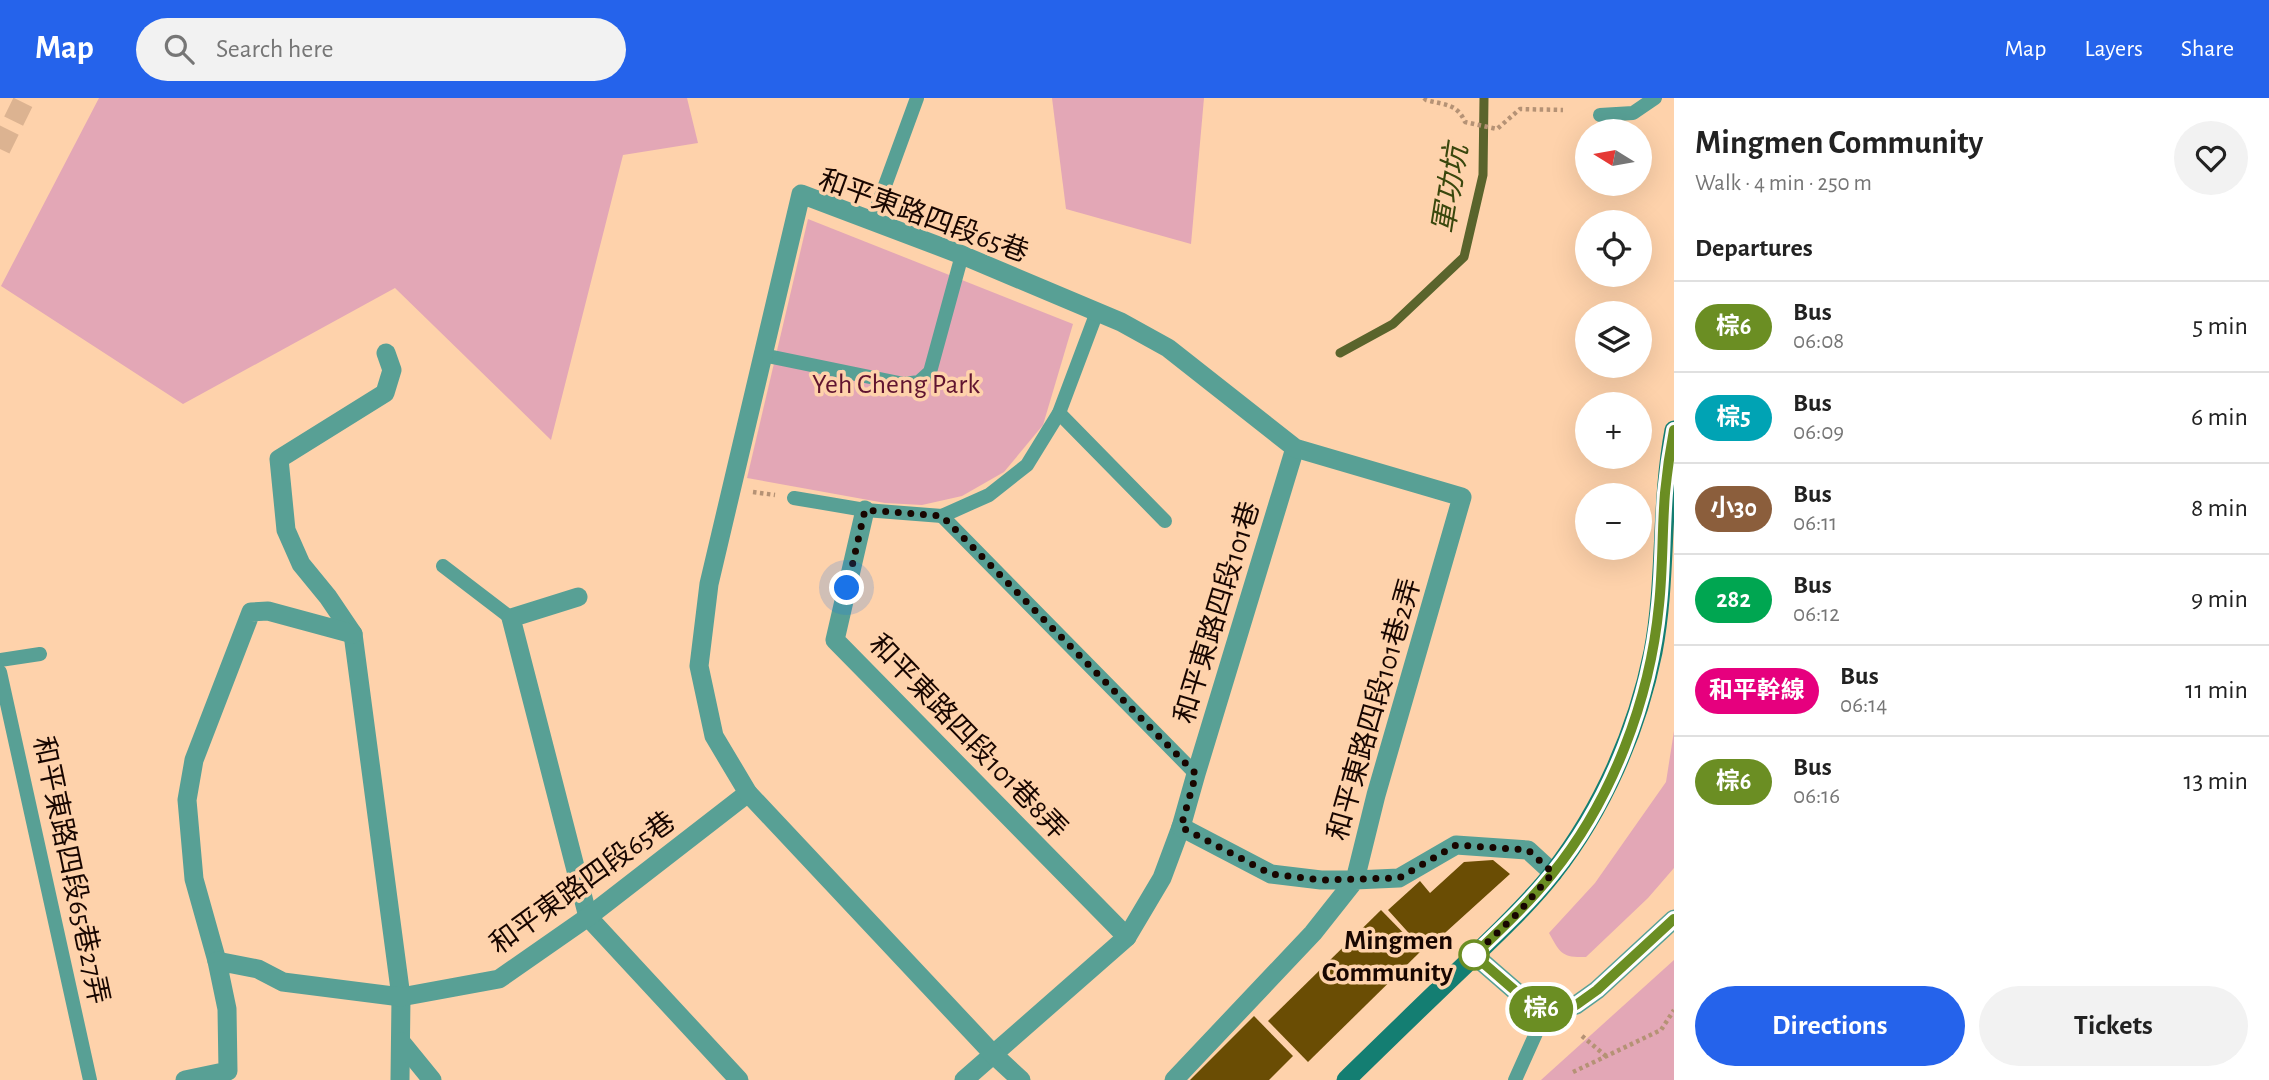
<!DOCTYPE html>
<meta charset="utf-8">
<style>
:root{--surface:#fff;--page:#f2f2f2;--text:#222;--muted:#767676;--line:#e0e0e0;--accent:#2563eb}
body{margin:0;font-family:"Alegreya Sans","Noto Sans TC",sans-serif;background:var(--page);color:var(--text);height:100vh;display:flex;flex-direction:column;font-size:26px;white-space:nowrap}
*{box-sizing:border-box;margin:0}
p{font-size:23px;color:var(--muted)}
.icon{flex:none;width:38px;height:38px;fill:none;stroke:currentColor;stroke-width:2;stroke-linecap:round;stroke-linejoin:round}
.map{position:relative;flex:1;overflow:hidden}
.sheet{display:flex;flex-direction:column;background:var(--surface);width:595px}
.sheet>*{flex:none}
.badge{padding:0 14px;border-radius:23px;font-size:24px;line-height:46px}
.needle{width:46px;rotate:281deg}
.controls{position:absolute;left:1575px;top:21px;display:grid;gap:14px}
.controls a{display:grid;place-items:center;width:77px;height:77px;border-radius:50%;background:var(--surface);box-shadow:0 7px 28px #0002;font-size:35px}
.you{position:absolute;width:35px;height:35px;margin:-18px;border:5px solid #fff;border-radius:50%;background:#1a73e8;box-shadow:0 0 0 10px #1a73e833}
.map>.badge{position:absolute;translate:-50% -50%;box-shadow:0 0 0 4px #fff}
h2{padding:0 21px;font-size:26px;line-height:63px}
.round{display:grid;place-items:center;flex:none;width:74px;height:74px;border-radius:37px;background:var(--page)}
.summary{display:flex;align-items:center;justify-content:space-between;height:119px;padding:0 21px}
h1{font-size:33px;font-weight:600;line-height:52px}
.button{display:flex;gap:14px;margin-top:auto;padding:14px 21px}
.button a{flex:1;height:80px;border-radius:42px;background:var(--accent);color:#fff;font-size:28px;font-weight:600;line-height:80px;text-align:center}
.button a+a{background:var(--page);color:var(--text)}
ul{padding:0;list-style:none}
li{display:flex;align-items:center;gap:21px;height:91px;padding:0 21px;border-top:2px solid var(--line)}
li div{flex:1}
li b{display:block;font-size:26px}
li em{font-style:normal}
li .badge{min-width:77px;font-weight:700;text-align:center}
header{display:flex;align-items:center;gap:42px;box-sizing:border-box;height:98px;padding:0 35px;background:var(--accent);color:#fff}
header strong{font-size:33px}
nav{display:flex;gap:38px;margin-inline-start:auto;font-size:24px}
.search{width:490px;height:63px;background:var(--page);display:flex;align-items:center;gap:18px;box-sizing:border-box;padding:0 24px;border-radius:38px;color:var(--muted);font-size:26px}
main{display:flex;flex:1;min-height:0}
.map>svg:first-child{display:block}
</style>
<header>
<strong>Map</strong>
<div class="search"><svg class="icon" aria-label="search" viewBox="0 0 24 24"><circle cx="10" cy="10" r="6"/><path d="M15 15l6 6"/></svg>Search here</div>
<nav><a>Map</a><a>Layers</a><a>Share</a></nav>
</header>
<main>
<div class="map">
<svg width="1674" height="982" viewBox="0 0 1674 982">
<rect width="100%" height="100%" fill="#fed2ab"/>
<!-- green -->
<g fill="#e3a7b6">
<polygon points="99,0 687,0 698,45 623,57 551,342 395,190 183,306 1,188"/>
<polygon points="1052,0 1204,0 1191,146 1066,111"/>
<polygon points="808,121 1073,226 1043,327 1004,374 962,398 922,407 885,405 747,380"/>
<path d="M1674 633V770L1648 800 1586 859C1562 860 1560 855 1549 835L1595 785 1666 684Z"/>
<polygon points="1674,862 1674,982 1541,982"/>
</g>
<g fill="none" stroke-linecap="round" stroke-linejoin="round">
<!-- stream -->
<polyline stroke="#5a642c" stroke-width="9" points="1340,255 1393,226 1464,159 1483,77 1484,0"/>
</g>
<!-- building -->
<g fill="#6a4d04">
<polygon points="1493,762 1510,776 1425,853 1388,812 1420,783 1430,795 1464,764"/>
<polygon points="1381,812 1421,853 1308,964 1268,923"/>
<polygon points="1254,918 1293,958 1269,982 1190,982"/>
</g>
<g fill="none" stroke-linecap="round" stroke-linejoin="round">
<!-- motorway-tunnel -->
<polyline stroke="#dcb391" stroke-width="21" stroke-dasharray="21 10" stroke-linecap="butt" points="0,51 25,0"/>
<!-- path -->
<g stroke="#b59275" stroke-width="4.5" stroke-dasharray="3.5 3.5" stroke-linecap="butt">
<path d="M1424 0 1426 2C1444 7 1457 5 1465 24L1497 31 1520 11 1563 12"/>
<polyline points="753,394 775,397"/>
<polyline points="1582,938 1607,959"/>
<polyline points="1573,974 1661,932 1674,912"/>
</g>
<!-- service -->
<g stroke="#58a095" stroke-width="14">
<polyline points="1600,17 1633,15 1655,0"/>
<polyline points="872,123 917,0"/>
<polyline points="763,257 904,286 919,284 930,274 962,157"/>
<polyline points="1059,315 1165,423"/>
<polyline points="794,400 865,412 942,418 989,397 1027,367 1059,315 1097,214"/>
<polyline points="942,418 1196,676"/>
<polyline points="443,468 511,520"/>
<polyline points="0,562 40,556"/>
<polyline points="0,574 90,982"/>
<polyline points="1515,982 1546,913"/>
</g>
<!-- minor -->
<g stroke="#58a095" stroke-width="19">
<polyline points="386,255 392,272 385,295 279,361 286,432 301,466 328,499 353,536 401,899 400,982"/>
<polyline points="865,412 835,542 1127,839"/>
<polyline points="578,499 511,520 588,819 739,982"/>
<polyline points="1474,857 1534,909 1559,913 1576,907 1597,892 1674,821"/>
<polyline points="217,863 194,781 187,702 194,662 251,514 268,513 353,536"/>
<polyline points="401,944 432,982"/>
<polyline points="185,982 228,973 227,911 217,863 258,871 283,884 401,899 499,881 588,819 748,695"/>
<polyline points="964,982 1127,839 1162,780 1181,729 1196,676 1295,350"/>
<polyline points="1021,982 994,957 748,695 714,638 699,568 709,486 801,96 962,157 1121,224 1168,250 1295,350 1462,399 1376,697 1355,782 1321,782 1271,776 1181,729"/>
<polyline points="1174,982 1313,835 1355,782 1399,780 1456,747 1528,752 1553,775"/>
</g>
<!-- secondary -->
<path stroke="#147e72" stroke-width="19" d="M1346 982C1386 943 1427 903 1468 864 1497 835 1528 807 1553 775 1602 712 1637 633 1653 554 1667 481 1660 406 1674 332"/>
</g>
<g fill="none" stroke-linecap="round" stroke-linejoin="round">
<!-- line casing -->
<g stroke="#fff" stroke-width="16">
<path id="line" d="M1674 332C1670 353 1667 374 1665 395 1662 432 1663 470 1659 507 1650 602 1612 702 1552 776 1528 806 1501 831 1474 857L1534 909 1559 913 1576 907 1597 892 1674 821"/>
</g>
<!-- line -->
<use href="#line" stroke="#6b8e23" stroke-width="10"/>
<!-- walk -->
<polyline stroke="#180600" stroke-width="7" stroke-dasharray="0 12.6" points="847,490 865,412 942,418 1196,676 1181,729 1271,776 1321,782 1399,780 1456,747 1528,752 1553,775 1519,814 1474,857"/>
</g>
<!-- markers -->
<circle fill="#fff" stroke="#6b8e23" stroke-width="3.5" cx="1474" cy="857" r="14"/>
<g text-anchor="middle" stroke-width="7" stroke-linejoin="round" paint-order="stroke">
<!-- street labels -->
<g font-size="28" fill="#180600" stroke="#fed2ab">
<text transform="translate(924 117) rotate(20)" y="10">和平東路四段65巷</text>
<text transform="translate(1216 514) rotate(-73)" y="10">和平東路四段101巷</text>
<text transform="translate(1373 611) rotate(-74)" y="10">和平東路四段101巷2弄</text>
<text transform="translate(969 638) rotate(46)" y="10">和平東路四段101巷8弄</text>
<text transform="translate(72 772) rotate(78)" y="10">和平東路四段65巷27弄</text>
<text transform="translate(582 784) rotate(-36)" y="10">和平東路四段65巷</text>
</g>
<!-- park labels -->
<g font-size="28" fill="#601430" stroke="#fed2ab">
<text x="896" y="295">Yeh Cheng Park</text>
</g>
<!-- stop labels -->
<g font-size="28" font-weight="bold" fill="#180600" stroke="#fed2ab" text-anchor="end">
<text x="1453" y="851">Mingmen<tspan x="1453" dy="32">Community</tspan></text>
</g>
<!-- water labels -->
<g font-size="30" font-style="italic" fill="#39470d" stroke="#fed2ab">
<text transform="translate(1450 91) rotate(-81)" y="10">軍功坑</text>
</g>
</g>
</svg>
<div class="controls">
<a><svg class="needle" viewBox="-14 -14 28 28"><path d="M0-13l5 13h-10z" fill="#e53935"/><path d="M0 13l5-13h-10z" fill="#767676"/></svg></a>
<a><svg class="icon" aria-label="locate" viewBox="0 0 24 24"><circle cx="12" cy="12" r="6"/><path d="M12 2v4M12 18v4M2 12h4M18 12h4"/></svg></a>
<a><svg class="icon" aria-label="layers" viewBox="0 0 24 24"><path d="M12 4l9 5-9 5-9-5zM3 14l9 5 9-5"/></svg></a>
<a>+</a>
<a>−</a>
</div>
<div class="you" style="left:847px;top:490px"></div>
<b class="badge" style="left:1541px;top:911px;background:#6b8e23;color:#fff">棕6</b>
</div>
<section class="sheet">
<div class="summary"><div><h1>Mingmen Community</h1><p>Walk · 4 min · 250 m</p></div><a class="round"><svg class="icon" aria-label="heart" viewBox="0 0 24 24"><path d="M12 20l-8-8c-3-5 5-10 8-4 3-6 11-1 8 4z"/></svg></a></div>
<h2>Departures</h2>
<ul>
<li><span class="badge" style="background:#6b8e23;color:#fff">棕6</span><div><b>Bus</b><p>06:08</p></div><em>5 min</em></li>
<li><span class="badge" style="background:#00a3b4;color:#fff">棕5</span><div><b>Bus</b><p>06:09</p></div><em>6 min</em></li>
<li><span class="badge" style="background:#8b5e3c;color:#fff">小30</span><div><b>Bus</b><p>06:11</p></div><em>8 min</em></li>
<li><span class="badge" style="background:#00a651;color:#fff">282</span><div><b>Bus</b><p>06:12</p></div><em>9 min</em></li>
<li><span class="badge" style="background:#e6007e;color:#fff">和平幹線</span><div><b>Bus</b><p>06:14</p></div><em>11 min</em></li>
<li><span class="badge" style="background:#6b8e23;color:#fff">棕6</span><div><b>Bus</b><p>06:16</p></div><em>13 min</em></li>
</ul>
<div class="button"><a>Directions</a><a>Tickets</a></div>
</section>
</main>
